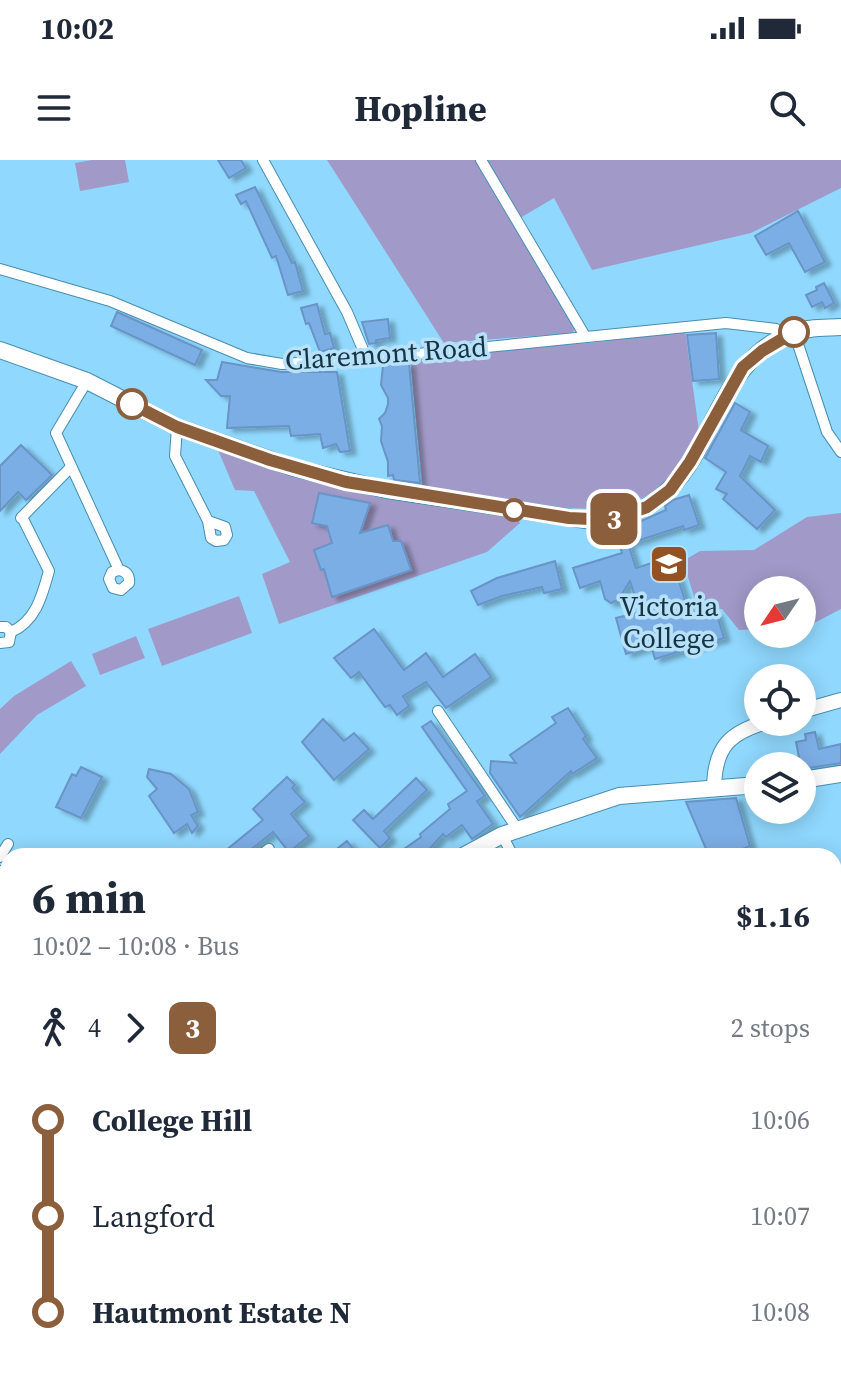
<!DOCTYPE html>
<meta charset="utf-8">
<style>
:root{--surface:#fff;--page:#f2f2f3;--text:#1f2937;--muted:#747a83}
body{margin:0;font-family:"Source Serif 4",serif;background:var(--page);color:var(--text);height:100vh;display:flex;flex-direction:column;font-size:30px;white-space:nowrap}
*{box-sizing:border-box;margin:0}
p{font-size:26px;color:var(--muted)}
.icon{flex:none;width:44px;height:44px;fill:none;stroke:currentColor;stroke-width:2;stroke-linecap:round;stroke-linejoin:round}
.map{position:relative;flex:1;overflow:hidden}
.panel{position:absolute;left:0px;top:688px;width:842px;height:530px;display:flex;flex-direction:column;background:var(--surface);border-radius:24px 24px 0 0;box-shadow:0 4px 20px #0003}
.panel>*{flex:none}
.badge{padding:0 16px;border-radius:12px;font-size:28px;line-height:52px}
.needle{width:52px;rotate:235deg}
.buttons{position:absolute;left:744px;top:416px;display:grid;gap:16px}
.buttons a{display:grid;place-items:center;width:72px;height:72px;border-radius:50%;background:var(--surface);box-shadow:0 4px 20px #0003;font-size:40px}
.map>.badge{position:absolute;translate:-50% -50%;box-shadow:0 0 0 4px #fff}
.legs{display:flex;align-items:center;gap:12px;height:88px;padding:0 32px;font-size:26px}
.legs p{margin-inline-start:auto}
.headline{display:flex;align-items:center;justify-content:space-between;height:136px;padding:0 32px}
h1{font-size:44px;font-weight:700;line-height:60px}
ul{padding:0 32px;list-style:none}
li{display:flex;align-items:center;gap:28px;height:96px;font-size:30px}
li i{display:grid;place-items:center;width:12px;height:100%;margin:0 10px;background:currentColor}
li i::after{content:'';width:20px;height:20px;margin:-10px;border:6px solid;border-radius:50%;background:var(--surface)}
li p{margin-inline-start:auto}
li:first-child i{background:linear-gradient(#0000 50%,currentColor 0)}
li:last-child i{background:linear-gradient(currentColor 50%,#0000 0)}
.status{display:flex;justify-content:space-between;align-items:center;height:56px;padding:0 40px;background:var(--surface);direction:ltr}
.status svg{height:22px;fill:currentColor}
header{display:flex;justify-content:space-between;align-items:center;height:104px;padding:0 32px;background:var(--surface);font-size:36px;font-weight:700}
.map>svg:first-child{display:block}
</style>
<div class="status"><b>10:02</b><svg viewBox="0 0 49 12"><path d="M0 12V9h3v3zM5 12V6h3v6zM10 12V3h3v9zM15 12V0h3v12zM26 1h20v11H26zM47 4h2v5h-2z"/></svg></div>
<header><svg class="icon" aria-label="menu" viewBox="0 0 24 24"><path d="M4 6h16M4 12h16M4 18h16"/></svg>Hopline<svg class="icon" aria-label="search" viewBox="0 0 24 24"><circle cx="10" cy="10" r="6"/><path d="M15 15l6 6"/></svg></header>
<div class="map">
<svg width="841" height="1217" viewBox="0 0 841 1217">
<defs>
<filter id="shadow"><feDropShadow dx="6" dy="3.5" stdDeviation="2" flood-color="#0004"/></filter>
</defs>
<rect width="100%" height="100%" fill="#90d8fe"/>
<!-- green -->
<g fill="#a19ac8">
<polygon points="92,0 125,0 129,22 80,31 75,3"/>
<polygon points="327,0 478,0 576,168 572,173 444,183"/>
<polygon points="486,0 841,0 841,28 751,73 592,110 554,38 520,58"/>
<polygon points="685,170 699,271 668,319 649,335 612,349 555,348 423,330 410,198 600,182"/>
<polygon points="218,290 331,325 516,356 520,363 487,392 279,464 262,414 290,402 254,331 235,330"/>
<polygon points="841,353 841,449 816,462 802,465 802,430 758,430 758,469 739,470 722,449 698,449 683,401 700,391 754,390 807,357"/>
<polygon points="239,436 252,473 162,506 148,469"/>
<polygon points="136,476 145,498 100,515 92,494"/>
<polygon points="71,501 86,526 37,555 0,594 0,549 14,536"/>
</g>
<!-- building -->
<g fill="#7caee6" stroke="#6894c6" stroke-width="2" filter="url(#shadow)">
<polygon points="218,0 241,0 246,8 229,18"/>
<polygon points="255,27 292,103 295,102 303,131 288,135 276,96 272,98 246,41 241,44 236,35"/>
<polygon points="798,51 825,102 805,112 789,83 766,95 755,76"/>
<polygon points="824,123 834,143 825,148 822,142 812,147 806,135 817,130 816,127"/>
<polygon points="317,144 325,174 330,173 334,188 320,192 309,163 306,164 301,148"/>
<polygon points="117,152 202,190 195,205 111,166"/>
<polygon points="388,159 390,178 376,180 376,183 369,184 362,162"/>
<polygon points="716,173 719,219 693,221 687,175"/>
<polygon points="222,202 281,212 337,212 350,291 340,292 336,284 323,288 320,274 291,276 289,266 227,268 230,236 221,236 206,220 217,220"/>
<polygon points="409,203 420,323 394,320 393,315 388,316 388,302 381,281 382,266 379,259 385,253 388,244 388,238 381,225 383,205"/>
<polygon points="735,243 750,252 741,270 768,286 761,302 750,296 740,316 775,350 757,369 723,339 727,334 716,329 726,312 705,298"/>
<polygon points="21,285 52,315 26,340 18,332 0,351 0,306"/>
<polygon points="319,333 370,343 360,373 388,365 393,381 401,381 411,410 332,437 324,409 321,410 314,390 332,383 327,366 312,363"/>
<polygon points="689,335 699,365 684,370 683,366 628,384 636,408 671,397 691,459 716,452 724,478 655,499 651,486 626,494 616,458 640,452 630,421 618,440 611,443 605,439 600,421 580,428 573,408 622,393 614,368 639,362 666,350 665,346 673,340"/>
<polygon points="555,401 562,429 544,433 542,427 502,436 478,445 471,431 497,418"/>
<polygon points="374,469 404,510 426,493 443,517 475,494 491,517 446,548 426,522 403,536 409,546 397,555 390,545 385,547 359,512 351,518 334,498"/>
<polygon points="568,548 586,576 583,579 597,598 572,614 571,611 520,657 490,613 491,601 516,603 510,595 556,563 552,557"/>
<polygon points="323,559 344,581 354,573 369,589 334,620 302,582"/>
<polygon points="431,561 485,636 477,641 493,664 472,679 462,665 446,677 443,674 423,696 394,696 421,677 420,674 450,649 448,644 467,631 422,567"/>
<polygon points="815,572 819,589 841,584 841,603 802,609 802,606 794,606 792,599 799,597 796,582 806,580 805,574"/>
<polygon points="81,607 102,617 81,658 56,647 72,614 76,616"/>
<polygon points="149,609 171,614 189,629 198,652 191,655 198,666 192,673 187,664 174,673 149,636 157,629 147,617"/>
<polygon points="287,617 295,625 292,628 305,642 291,654 309,676 289,692 273,672 243,696 219,696 263,660 253,649"/>
<polygon points="416,618 427,630 384,671 390,678 380,688 353,660 364,650 373,659"/>
<polygon points="736,638 750,686 726,696 709,696 686,642"/>
<polygon points="347,681 359,696 328,696"/>
</g>
<g fill="none" stroke-linecap="round" stroke-linejoin="round">
<!-- street casing -->
<g stroke="#468eb1" stroke-width="12">
<g id="street">
<polyline points="263,0 347,152 367,199"/>
<polyline points="481,0 585,176"/>
<polyline points="0,109 110,141 247,198 282,204 367,199 726,163 776,169 783,177"/>
<polyline points="794,172 827,272 841,292"/>
<path d="M87 221 56 273 119 410C126 411 130 415 129 423L121 430 113 428 109 419 112 412 119 410"/>
<polyline points="177,267 175,296 208,361 211,378 216,381 224,380 227,375 225,367 208,361"/>
<polyline points="21,358 71,307"/>
<path d="M0 467H6L11 472C36 461 42 436 49 411L22 357"/>
<polyline points="0,483 9,482 11,472"/>
<polyline points="438,551 518,670"/>
<polyline points="502,675 513,696"/>
<polyline points="260,696 269,689"/>
<polyline points="0,697 8,684"/>
<polyline points="834,792 841,790"/>
<polyline points="834,904 841,914"/>
<polyline points="834,981 841,975"/>
<polyline points="834,1028 841,1033"/>
<polyline points="221,1210 229,1217"/>
<polyline points="743,1210 751,1217"/>
<polyline points="125,1217 131,1210"/>
<polyline points="410,1217 416,1210"/>
<polyline points="529,1217 535,1210"/>
<polyline points="603,1217 609,1210"/>
<polyline points="671,1217 677,1210"/>
</g>
</g>
<!-- secondary casing -->
<g stroke="#468eb1" stroke-width="16">
<g id="secondary">
<polyline points="802,551 841,540"/>
<path d="M714 627C715 587 729 573 766 562"/>
<polyline points="0,713 8,718"/>
<polyline points="834,1194 841,1187"/>
<polyline points="348,1210 356,1217"/>
<polyline points="810,1217 817,1210"/>
</g>
</g>
<!-- primary casing -->
<g stroke="#468eb1" stroke-width="18">
<g id="primary">
<path d="M0 190 87 221 177 267 294 308 387 330 592 361C721 355 695 208 792 173 807 167 825 168 841 167"/>
<polyline points="802,620 841,614"/>
<polyline points="463,696 502,675 619,636 758,625"/>
<polyline points="0,992 8,984"/>
<polyline points="0,1142 8,1148"/>
<polyline points="84,1210 93,1217"/>
</g>
</g>
<!-- street -->
<use href="#street" stroke="#fff" stroke-width="10"/>
<!-- secondary -->
<use href="#secondary" stroke="#fff" stroke-width="14"/>
<!-- primary -->
<use href="#primary" stroke="#fff" stroke-width="16"/>
</g>
<g fill="none" stroke-linecap="round" stroke-linejoin="round">
<!-- line-1 casing -->
<g stroke="#fff" stroke-width="18">
<polyline id="line-1" points="132,244 177,267 270,300 346,322 569,358 611,360 647,347 670,330 690,302 743,207 762,191 794,172"/>
</g>
<!-- line-1 -->
<use href="#line-1" stroke="#8b5e3c" stroke-width="12"/>
</g>
<!-- icons -->
<defs>
<g id="school-square" transform="scale(2)"><rect x="-9" y="-9" width="18" height="18" rx="4" fill="#945121" stroke="#b7e1f8"/><path d="M0-5L7-2L0 1L-7-2ZM-4 1L0 2.5L4 1V4Q0 6-4 4Z" fill="#fff"/></g>
</defs>
<g fill-rule="evenodd">
<use href="#school-square" x="669" y="404"/>
</g>
<!-- markers -->
<g fill="#fff" stroke="#8b5e3c" stroke-width="4">
<circle cx="794" cy="172" r="14"/>
<circle cx="132" cy="244" r="14"/>
<circle cx="514" cy="350" r="10"/>
</g>
<g text-anchor="middle" stroke-width="7" stroke-linejoin="round" paint-order="stroke">
<!-- street labels -->
<g font-size="28" fill="#163443" stroke="#b7e1f8">
<text transform="translate(386 193) rotate(-4)" y="10">Claremont Road</text>
</g>
<!-- poi labels -->
<g font-size="28" fill="#163443" stroke="#b7e1f8">
<text x="669" y="456">Victoria<tspan x="669" dy="32">College</tspan></text>
</g>
</g>
</svg>
<div class="buttons">
<a><svg class="needle" viewBox="-14 -14 28 28"><path d="M0-13l5 13h-10z" fill="#e53935"/><path d="M0 13l5-13h-10z" fill="#747a83"/></svg></a>
<a><svg class="icon" aria-label="locate" viewBox="0 0 24 24"><circle cx="12" cy="12" r="6"/><path d="M12 2v4M12 18v4M2 12h4M18 12h4"/></svg></a>
<a><svg class="icon" aria-label="layers" viewBox="0 0 24 24"><path d="M12 4l9 5-9 5-9-5zM3 14l9 5 9-5"/></svg></a>
</div>
<b class="badge" style="left:614px;top:359px;background:#8b5e3c;color:#fff">3</b>
<section class="panel">
<div class="headline"><div><h1>6 min</h1><p>10:02 – 10:08 · Bus</p></div><b>$1.16</b></div>
<div class="legs"><svg class="icon" aria-label="walk" viewBox="0 0 24 24"><circle cx="13" cy="4" r="2"/><path d="M13 8l-2 6 4 7M11 14l-3 7M7 12l3-4h3l4 4"/></svg>4<svg class="icon" aria-label="forward" viewBox="0 0 24 24"><path d="M9 5l7 7-7 7"/></svg><b class="badge" style="background:#8b5e3c;color:#fff">3</b><p>2 stops</p></div>
<ul>
<li><i style="color:#8b5e3c"></i><b>College Hill</b><p>10:06</p></li>
<li><i style="color:#8b5e3c"></i><span>Langford</span><p>10:07</p></li>
<li><i style="color:#8b5e3c"></i><b>Hautmont Estate N</b><p>10:08</p></li>
</ul>
</section>
</div>
